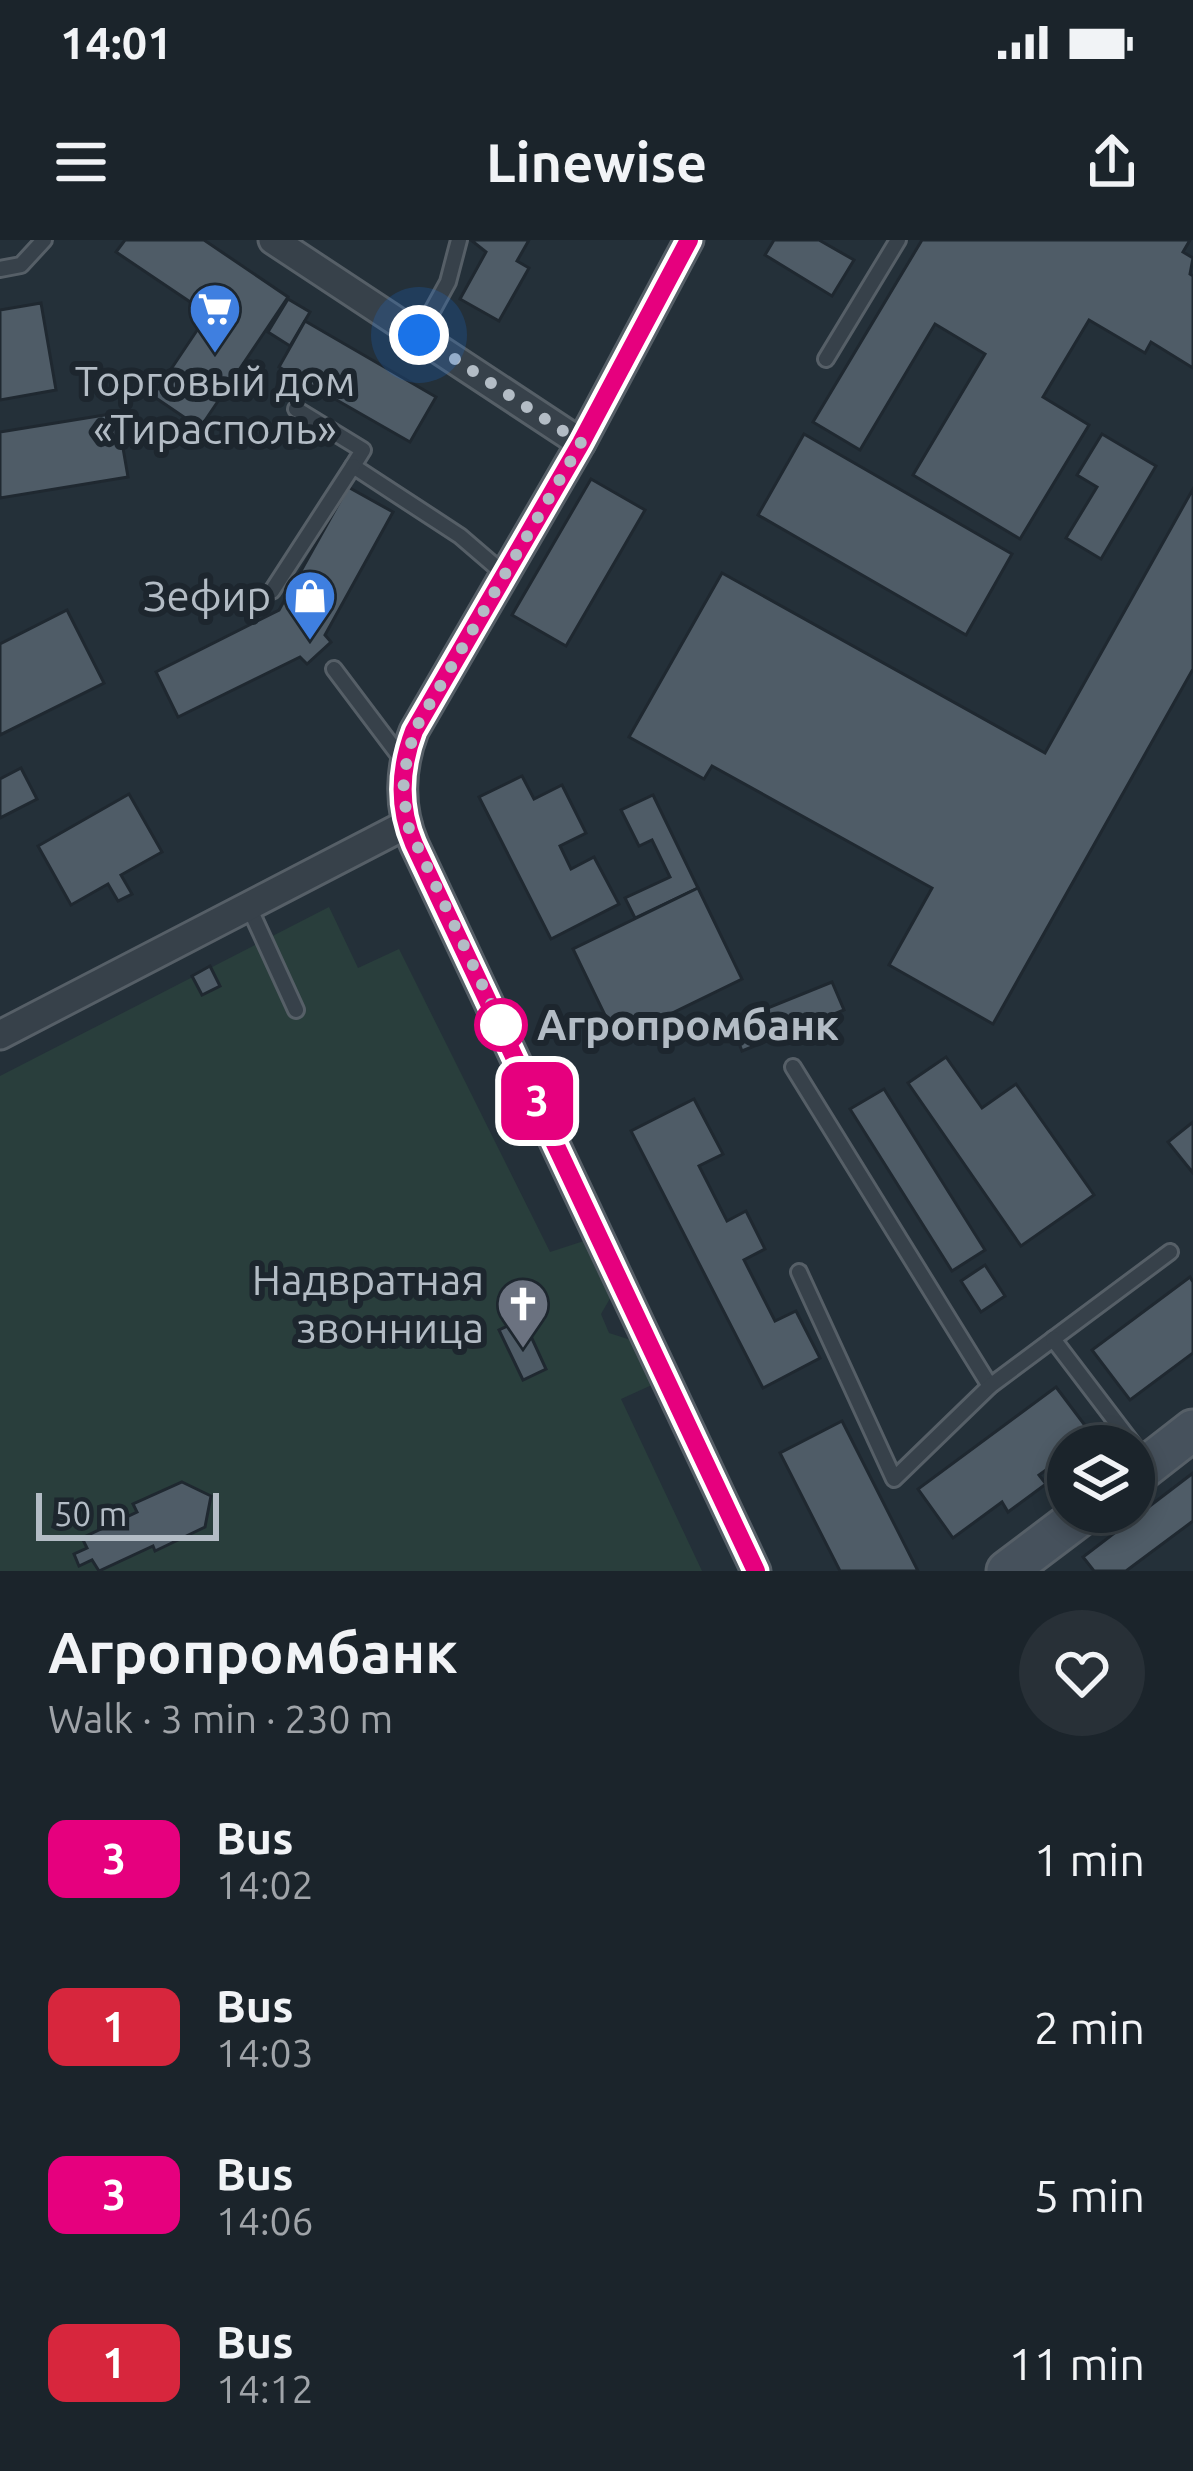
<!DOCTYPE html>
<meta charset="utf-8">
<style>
:root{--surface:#1b242b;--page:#283037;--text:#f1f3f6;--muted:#a0a4a9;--line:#394147}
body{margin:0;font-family:Ubuntu,sans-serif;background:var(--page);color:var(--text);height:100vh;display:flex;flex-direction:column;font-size:45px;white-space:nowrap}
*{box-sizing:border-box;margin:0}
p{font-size:39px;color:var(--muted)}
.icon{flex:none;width:66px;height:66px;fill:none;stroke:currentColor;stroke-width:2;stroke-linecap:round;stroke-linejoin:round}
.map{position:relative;height:1331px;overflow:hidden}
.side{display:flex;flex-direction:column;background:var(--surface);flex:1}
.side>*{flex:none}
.badge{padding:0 24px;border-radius:18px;font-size:42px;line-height:78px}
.buttons{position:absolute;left:1047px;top:1185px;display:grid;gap:24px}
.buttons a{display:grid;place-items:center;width:108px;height:108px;border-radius:50%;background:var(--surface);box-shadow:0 6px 18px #0003,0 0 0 3px var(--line);font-size:60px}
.scale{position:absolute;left:36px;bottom:30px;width:183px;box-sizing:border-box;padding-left:12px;border:6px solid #b3bcc5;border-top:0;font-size:33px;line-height:42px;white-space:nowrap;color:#b3bcc5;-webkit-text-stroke:9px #1d262e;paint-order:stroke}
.you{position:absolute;width:60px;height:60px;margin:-30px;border:9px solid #fff;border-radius:50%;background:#1a73e8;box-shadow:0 0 0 18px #1a73e833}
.map>.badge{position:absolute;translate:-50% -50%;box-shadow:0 0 0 6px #fff}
.round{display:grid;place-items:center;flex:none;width:126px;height:126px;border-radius:63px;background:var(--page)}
.head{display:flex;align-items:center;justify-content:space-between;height:204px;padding:0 48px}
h1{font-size:57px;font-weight:600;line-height:90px}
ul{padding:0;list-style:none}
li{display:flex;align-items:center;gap:36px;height:168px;padding:0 48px}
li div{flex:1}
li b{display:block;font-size:45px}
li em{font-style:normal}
li .badge{min-width:132px;font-weight:700;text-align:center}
.status{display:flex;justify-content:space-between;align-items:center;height:84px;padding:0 60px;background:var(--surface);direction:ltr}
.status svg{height:33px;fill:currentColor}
header{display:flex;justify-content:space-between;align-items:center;height:156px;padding:0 48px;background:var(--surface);font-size:54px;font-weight:600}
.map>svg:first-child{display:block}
</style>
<div class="status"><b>14:01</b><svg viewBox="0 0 49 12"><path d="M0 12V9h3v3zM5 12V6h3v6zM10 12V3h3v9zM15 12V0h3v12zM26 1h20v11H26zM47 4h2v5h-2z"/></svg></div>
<header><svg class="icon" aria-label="menu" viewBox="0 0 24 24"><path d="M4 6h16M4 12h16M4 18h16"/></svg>Linewise<svg class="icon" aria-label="share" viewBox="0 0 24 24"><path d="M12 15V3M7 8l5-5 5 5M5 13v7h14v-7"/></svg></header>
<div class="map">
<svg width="1193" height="1331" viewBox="0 0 1193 1331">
<rect width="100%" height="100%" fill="#243039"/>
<!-- green -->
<polygon fill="#293e3c" points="329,667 358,728 399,709 550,1012 587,1000 612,1055 601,1074 609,1093 634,1101 654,1144 621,1159 702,1331 0,1331 0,836"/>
<!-- building -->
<g fill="#4f5c67" stroke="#1f2830" stroke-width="3">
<polygon points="125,0 204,0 288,57 200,188 153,156 208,74 116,12"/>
<polygon points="471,0 529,0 517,21 529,28 499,81 460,59 486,12"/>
<polygon points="774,0 819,0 854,20 832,56 765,15"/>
<polygon points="922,0 1190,0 1183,12 1193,18 1190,34 1193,36 1193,128 1151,102 1145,113 1089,80 1043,157 1089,185 1020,299 913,235 985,114 935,84 860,210 813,182"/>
<polygon points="288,59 310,72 290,106 268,92"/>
<polygon points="41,63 56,150 0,160 0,70"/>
<polygon points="305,81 436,157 410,202 279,127"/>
<polygon points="117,173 128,237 0,258 0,192"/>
<polygon points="804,194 1012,314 966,395 758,275"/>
<polygon points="1102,194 1156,226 1101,319 1066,298 1097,247 1077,235"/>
<polygon points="591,239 645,270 566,406 512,375"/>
<polygon points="348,247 393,272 325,395 331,402 307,424 300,417 178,477 156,432 279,370"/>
<polygon points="1193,249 1193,429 993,784 889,725 932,648 712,526 704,539 629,497 722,333 1045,513"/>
<polygon points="67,370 104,443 0,495 0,404"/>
<polygon points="21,528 37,559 0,578 0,539"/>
<polygon points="522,536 534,559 562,545 586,593 560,606 571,629 594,617 619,664 551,699 479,557"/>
<polygon points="129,554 162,612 121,635 132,654 118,661 108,644 71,665 38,606"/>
<polygon points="653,555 698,648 635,678 625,658 670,637 652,600 639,606 621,570"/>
<polygon points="698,648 742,739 617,800 573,709"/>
<polygon points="210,726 220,746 202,755 192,736"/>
<polygon points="832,742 844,770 742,811 731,783"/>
<polygon points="946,817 982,868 1016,844 1094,955 1021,1006 908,843"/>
<polygon points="884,849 985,1010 952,1031 850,869"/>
<polygon points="694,859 723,914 699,926 727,981 746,971 765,1009 744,1020 775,1081 796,1071 820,1118 763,1148 631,891"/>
<polygon points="1193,882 1193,933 1168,902"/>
<polygon points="985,1025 1005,1056 981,1072 961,1041"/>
<polygon points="1190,1037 1193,1042 1193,1113 1130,1160 1092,1110"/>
<polygon points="523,1079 546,1129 523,1140 499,1090"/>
<polygon points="1056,1147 1093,1196 1078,1206 1068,1206 1068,1214 1039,1235 1046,1244 1008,1272 1002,1262 953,1298 918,1249"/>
<polygon points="842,1181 918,1331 840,1331 780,1213"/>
<polygon points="1193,1233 1193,1281 1126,1331 1094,1331 1083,1317"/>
<polygon points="182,1242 211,1256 205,1287 155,1311 153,1306 99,1331 92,1320 79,1326 74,1314 87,1308 82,1298 137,1272 133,1264"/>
</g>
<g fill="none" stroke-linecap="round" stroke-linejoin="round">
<!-- lane casing -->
<g stroke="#565f67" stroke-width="20">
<g id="lane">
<polyline points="0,29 21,25 44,0"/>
<polyline points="419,95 448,42 459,0"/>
<polyline points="826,119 898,0"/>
<polyline points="296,169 363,210 353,226 460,296 503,333"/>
<polyline points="272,351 353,226"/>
<polyline points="334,429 404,522"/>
<polyline points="248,665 296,770"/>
<polyline points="793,827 990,1146"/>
<polyline points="799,1032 894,1239 990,1146 1170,1012"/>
<polyline points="1053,1099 1148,1224"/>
</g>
</g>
<!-- street casing -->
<g stroke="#565f67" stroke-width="33">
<g id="street">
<polyline points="273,0 581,203"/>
<path d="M689 0 581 203 414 491C400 527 398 567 414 604L756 1331"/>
<polyline points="0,795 407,584"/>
</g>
</g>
<!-- secondary casing -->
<g stroke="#565f67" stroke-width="45">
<g id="secondary">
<polyline points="1134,1236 1193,1190"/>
<polyline points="1007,1331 1085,1272"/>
</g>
</g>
<!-- lane -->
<use href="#lane" stroke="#37414a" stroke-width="14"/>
<!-- street -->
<use href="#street" stroke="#37414a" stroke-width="27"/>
<!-- secondary -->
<use href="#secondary" stroke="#46515c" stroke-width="39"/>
</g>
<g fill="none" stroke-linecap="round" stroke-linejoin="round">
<!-- line casing -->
<g stroke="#fff" stroke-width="27">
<path id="line" d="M689 0 581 203 414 491C400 528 398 567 414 604L756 1331"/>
</g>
<!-- line -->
<use href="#line" stroke="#e6007e" stroke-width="18"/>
<!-- walk -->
<polyline stroke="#b3bcc5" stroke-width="12" stroke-dasharray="0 21.6" points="419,95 581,203 414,491 403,538 407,584 501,785"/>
</g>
<!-- icons -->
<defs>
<g id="supermarket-pin" transform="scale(2.7)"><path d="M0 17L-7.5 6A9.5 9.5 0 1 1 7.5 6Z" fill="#3f7fe0" stroke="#1d262e"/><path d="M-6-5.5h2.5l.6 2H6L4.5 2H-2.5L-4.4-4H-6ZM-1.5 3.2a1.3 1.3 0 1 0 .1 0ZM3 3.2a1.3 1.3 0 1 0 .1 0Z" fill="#fff"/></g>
<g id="shop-pin" transform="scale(2.7)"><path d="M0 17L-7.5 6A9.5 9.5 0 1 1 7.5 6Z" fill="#3f7fe0" stroke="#1d262e"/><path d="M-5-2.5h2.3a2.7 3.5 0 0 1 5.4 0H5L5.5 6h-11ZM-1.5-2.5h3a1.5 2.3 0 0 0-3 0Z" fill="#fff"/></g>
<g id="church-pin" transform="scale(2.7)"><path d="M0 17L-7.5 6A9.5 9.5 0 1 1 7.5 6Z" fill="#6b7280" stroke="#1d262e"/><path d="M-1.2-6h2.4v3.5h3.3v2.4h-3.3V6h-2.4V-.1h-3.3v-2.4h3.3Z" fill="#fff"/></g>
</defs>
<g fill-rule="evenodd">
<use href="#supermarket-pin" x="215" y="69"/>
<use href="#shop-pin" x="310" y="356"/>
<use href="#church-pin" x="523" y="1064"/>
</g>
<!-- markers -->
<circle fill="#fff" stroke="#e6007e" stroke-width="6" cx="501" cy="785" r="24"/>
<g text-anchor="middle" stroke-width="12" stroke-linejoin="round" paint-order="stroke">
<!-- poi labels -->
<g font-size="42" fill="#b3bcc5" stroke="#1d262e" text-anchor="end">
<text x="215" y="156" text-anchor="middle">Торговый дом<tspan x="215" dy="48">«Тирасполь»</tspan></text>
<text x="271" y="371">Зефир</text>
<text x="484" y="1055">Надвратная<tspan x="484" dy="48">звонница</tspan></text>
</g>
<!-- stop labels -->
<g font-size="42" font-weight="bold" fill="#b3bcc5" stroke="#1d262e" text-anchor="start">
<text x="537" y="800">Агропромбанк</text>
</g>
</g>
</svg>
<div class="buttons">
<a><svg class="icon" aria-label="layers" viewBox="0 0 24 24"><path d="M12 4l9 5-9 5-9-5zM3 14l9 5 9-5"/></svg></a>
</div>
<div class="scale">50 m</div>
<div class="you" style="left:419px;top:95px"></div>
<b class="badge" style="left:537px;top:861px;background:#e6007e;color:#fff">3</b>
</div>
<section class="side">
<div class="head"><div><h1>Агропромбанк</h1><p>Walk · 3 min · 230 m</p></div><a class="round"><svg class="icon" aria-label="heart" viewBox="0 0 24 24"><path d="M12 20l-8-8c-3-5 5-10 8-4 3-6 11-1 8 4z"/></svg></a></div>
<ul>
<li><span class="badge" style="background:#e6007e;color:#fff">3</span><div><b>Bus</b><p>14:02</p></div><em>1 min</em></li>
<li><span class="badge" style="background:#d7263d;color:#fff">1</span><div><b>Bus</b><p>14:03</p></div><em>2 min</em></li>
<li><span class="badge" style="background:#e6007e;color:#fff">3</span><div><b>Bus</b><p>14:06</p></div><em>5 min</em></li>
<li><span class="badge" style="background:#d7263d;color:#fff">1</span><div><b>Bus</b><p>14:12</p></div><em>11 min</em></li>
</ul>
</section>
